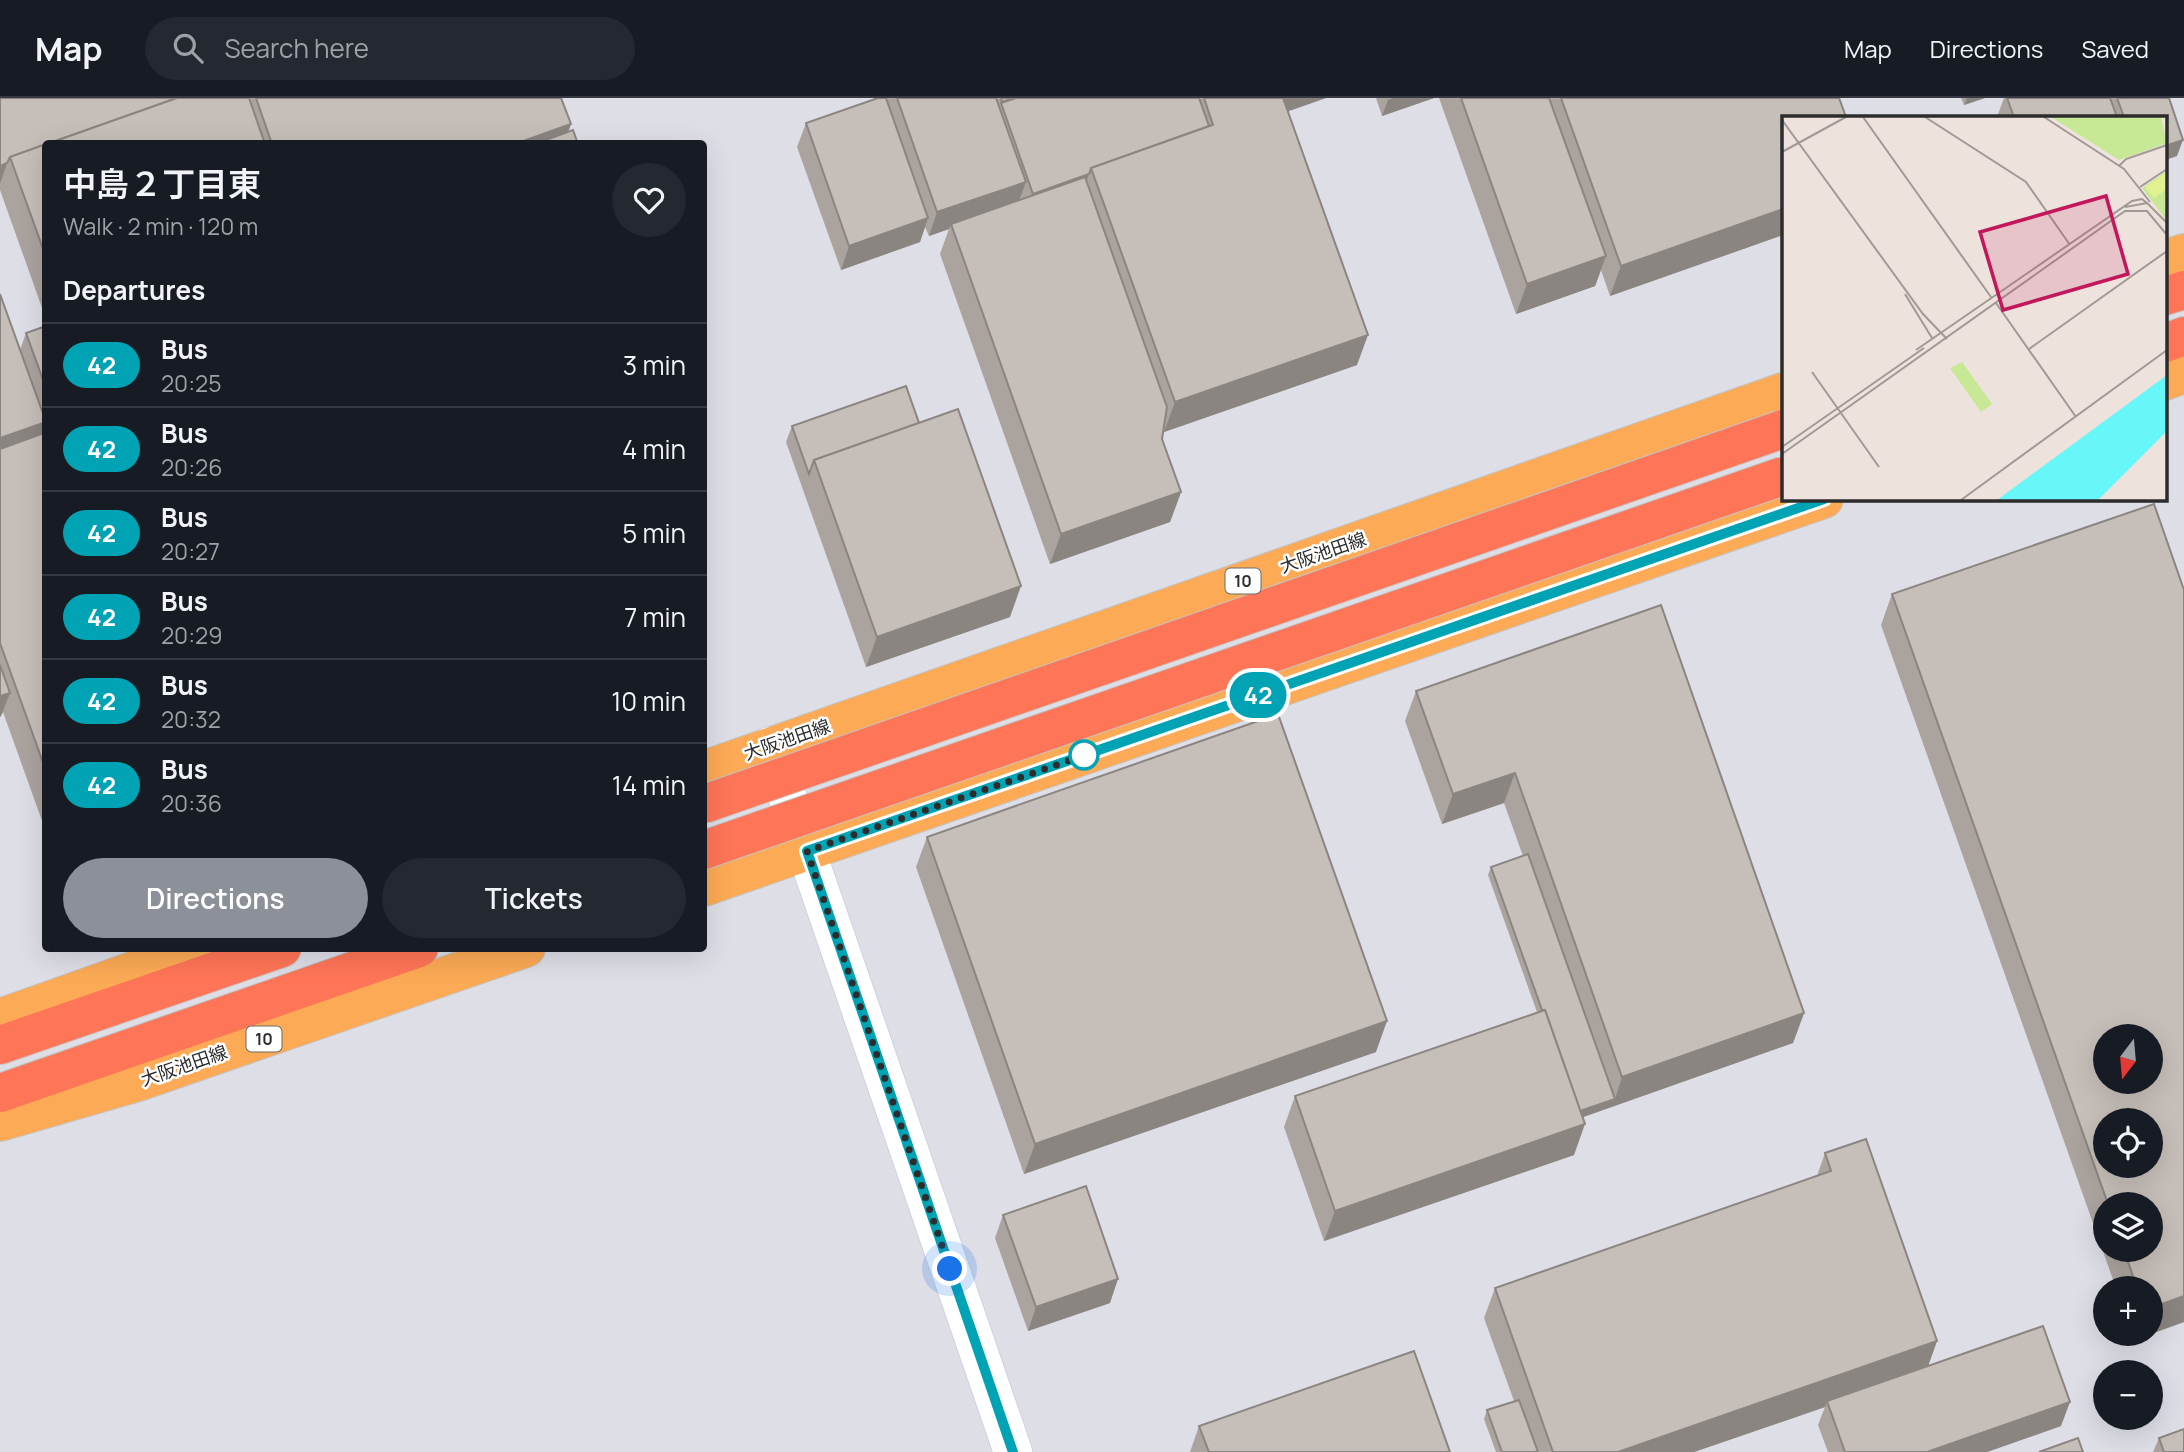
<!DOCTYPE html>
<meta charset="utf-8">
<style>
:root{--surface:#171b24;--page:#242831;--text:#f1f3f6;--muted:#9ea1a6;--line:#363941;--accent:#8c9099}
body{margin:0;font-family:Manrope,"Noto Sans JP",sans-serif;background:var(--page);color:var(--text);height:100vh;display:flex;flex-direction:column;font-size:26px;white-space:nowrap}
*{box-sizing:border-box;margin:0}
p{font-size:23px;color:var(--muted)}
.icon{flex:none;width:38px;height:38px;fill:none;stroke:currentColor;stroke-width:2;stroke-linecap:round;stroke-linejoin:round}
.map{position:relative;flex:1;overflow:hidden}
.drawer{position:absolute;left:42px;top:42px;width:665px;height:812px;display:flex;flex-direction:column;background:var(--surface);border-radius:7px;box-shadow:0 7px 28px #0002}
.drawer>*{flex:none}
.badge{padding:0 14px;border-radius:23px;font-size:24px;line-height:46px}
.needle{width:46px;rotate:196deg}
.fabs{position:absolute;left:2093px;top:926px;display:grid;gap:14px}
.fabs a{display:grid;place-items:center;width:70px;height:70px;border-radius:50%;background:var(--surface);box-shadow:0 7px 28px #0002;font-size:35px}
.you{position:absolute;width:35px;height:35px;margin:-18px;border:5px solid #fff;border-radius:50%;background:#1a73e8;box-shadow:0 0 0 10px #1a73e833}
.map>.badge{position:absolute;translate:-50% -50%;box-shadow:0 0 0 4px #fff}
h2{padding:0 21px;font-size:26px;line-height:63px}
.round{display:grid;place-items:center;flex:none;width:74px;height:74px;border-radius:37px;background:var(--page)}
.head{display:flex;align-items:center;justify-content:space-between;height:119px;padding:0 21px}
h1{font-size:33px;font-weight:600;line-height:52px}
.primary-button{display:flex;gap:14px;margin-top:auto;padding:14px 21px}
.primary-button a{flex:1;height:80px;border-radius:42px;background:var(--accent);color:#fff;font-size:28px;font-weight:600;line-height:80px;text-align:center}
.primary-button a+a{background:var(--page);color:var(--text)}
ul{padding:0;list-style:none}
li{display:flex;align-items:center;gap:21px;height:84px;padding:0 21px;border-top:2px solid var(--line)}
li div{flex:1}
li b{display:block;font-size:26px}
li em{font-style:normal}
li .badge{min-width:77px;font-weight:700;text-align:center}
header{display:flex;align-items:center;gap:42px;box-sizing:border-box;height:98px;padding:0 35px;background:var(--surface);border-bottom:2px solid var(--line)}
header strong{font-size:33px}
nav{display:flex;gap:38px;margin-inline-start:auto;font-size:24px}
.search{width:490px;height:63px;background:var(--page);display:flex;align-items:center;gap:18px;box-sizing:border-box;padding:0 24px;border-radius:38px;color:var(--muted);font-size:26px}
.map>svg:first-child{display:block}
</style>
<header>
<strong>Map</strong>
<div class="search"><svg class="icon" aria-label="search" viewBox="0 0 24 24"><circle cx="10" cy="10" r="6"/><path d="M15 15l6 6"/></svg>Search here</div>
<nav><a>Map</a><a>Directions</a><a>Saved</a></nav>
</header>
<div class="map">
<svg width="2184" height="1354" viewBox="0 0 2184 1354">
<rect width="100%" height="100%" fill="#eee2dd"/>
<!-- industrial -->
<path fill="#dedee7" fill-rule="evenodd" d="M0 0H2184V1354H0ZM1783 19H2165V401H1783ZM46 46H704V850H46ZM2105 938H2151V984H2105ZM2105 1022H2151V1068H2105ZM2105 1106H2151V1152H2105ZM2105 1190H2151V1236H2105ZM2105 1274H2151V1320H2105Z"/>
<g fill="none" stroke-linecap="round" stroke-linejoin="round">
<!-- secondary casing -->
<g stroke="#cbd4de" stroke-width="40">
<polyline id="secondary" points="770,648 1013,1354"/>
</g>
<!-- primary casing -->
<g stroke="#c4c4c4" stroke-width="40">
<g id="primary">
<polyline points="2165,161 2184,155"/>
<polyline points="2165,283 2184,276"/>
<polyline points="704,672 1783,294"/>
<polyline points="704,789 1824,401"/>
<polyline points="0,920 197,850"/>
<polyline points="0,1024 138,984 526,850"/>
</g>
</g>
<!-- highway casing -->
<g stroke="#c4c4c4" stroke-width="40">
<g id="highway">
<polyline points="2165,198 2184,192"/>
<polyline points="2165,245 2184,238"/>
<polyline points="0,947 282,850"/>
<polyline points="0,995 419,850"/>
</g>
</g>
<!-- secondary -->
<use href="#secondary" stroke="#fff" stroke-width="38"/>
<!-- primary -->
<use href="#primary" stroke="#fcaa55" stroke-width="38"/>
<!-- highway -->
<use href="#highway" stroke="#ff7557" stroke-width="38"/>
<!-- highway-bridge casing -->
<g stroke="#c4c4c4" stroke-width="40" stroke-linecap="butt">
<g id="highway-bridge">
<polyline points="704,706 1783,331"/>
<polyline points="704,752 1783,378"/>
</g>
</g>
<!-- highway-bridge -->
<use href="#highway-bridge" stroke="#ff7557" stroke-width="38"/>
</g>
<!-- wall -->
<g fill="#aaa39e" fill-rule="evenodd">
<polygon points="0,0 561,0 571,26 568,34 578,46 46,46 46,221 0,92"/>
<polygon points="878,0 1326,0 1288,13 1357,267 1164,334 1162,341 1181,394 1170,424 1050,466 940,156 949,131 929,138 925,129 920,144 841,172 797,49 806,25"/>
<polygon points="1376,0 1434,0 1382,18"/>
<polygon points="1439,0 1839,0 1783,19 1783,137 1610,198 1601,172 1595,188 1516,216"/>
<polygon points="1961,0 1985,0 1964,7"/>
<polygon points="2004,0 2169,0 2177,58 2165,62 2165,19 1997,19"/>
<polygon points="0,196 20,252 26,235 46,228 46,734 3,614 0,619"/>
<polygon points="919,325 1010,519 866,569 786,344 792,328"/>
<path d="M2154 406 2184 492V1224L2134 1242 2132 1236H2151V1190H2116L1881 527 1892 496ZM2105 938H2151V984H2105ZM2105 1022H2151V1068H2105ZM2105 1106H2151V1152H2105Z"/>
<polygon points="1416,593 1804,915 1793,945 1582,1019 1574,1057 1324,1143 1284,1029 1295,998 1537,914 1488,777 1491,769 1523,758 1504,705 1442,726 1405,623"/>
<polygon points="927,739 1376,954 1024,1076 916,769"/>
<polygon points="1825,1055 1937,1243 1928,1268 2061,1328 1987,1354 1828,1354 1818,1327 1825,1309 1694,1354 1496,1354 1484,1321 1487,1312 1514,1303 1484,1220 1495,1190 1817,1078"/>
<polygon points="1003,1117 1110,1205 1028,1233 995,1140"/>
<polygon points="1199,1328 1450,1354 1190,1354"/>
<polygon points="2159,1340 2184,1354 2153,1354"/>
</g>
<!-- shaded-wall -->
<g fill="#8b8581">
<polygon points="1276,0 1326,0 1269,20"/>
<polygon points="1393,0 1434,0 1382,18 1388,2"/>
<polygon points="1967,0 1985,0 1964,7"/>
<polygon points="571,26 564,46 515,46"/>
<polygon points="2183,42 2177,58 2165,62 2165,48"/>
<polygon points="7,65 0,86 0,68"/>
<polygon points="1089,76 1081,99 1024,119 1033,96"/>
<polygon points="1026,84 1017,108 951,126 949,131 929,138 937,114"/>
<polygon points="1783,111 1783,137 1610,198 1621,168"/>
<polygon points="928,120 920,144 841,172 849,148"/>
<polygon points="1606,158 1595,188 1516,216 1527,186"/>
<polygon points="1368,237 1357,267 1164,334 1175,304"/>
<polygon points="46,324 35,354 0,366 0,340"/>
<polygon points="1181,394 1170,424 1050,466 1061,436"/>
<polygon points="1021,488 1010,519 866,569 877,539"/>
<polygon points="10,595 1,618 0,619 0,598"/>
<polygon points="1515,675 1504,705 1442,726 1453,696"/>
<polygon points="1804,915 1793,945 1575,1022 1578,1013 1615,1001 1622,979"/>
<polygon points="1387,923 1376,954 1024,1076 1035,1046"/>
<polygon points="1585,1026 1574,1057 1324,1143 1335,1113"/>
<polygon points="1118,1181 1110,1205 1028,1233 1036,1209"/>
<polygon points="2184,1198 2184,1224 2134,1242 2136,1236 2151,1236 2151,1210"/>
<polygon points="1937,1243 1926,1274 1827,1303 1825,1309 1694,1354 1618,1354"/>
<polygon points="2070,1304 2061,1328 1987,1354 1927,1354"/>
</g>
<!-- building -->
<g fill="#c6beb8" stroke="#8b8581" stroke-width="2" fill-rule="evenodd">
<polygon points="0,0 177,0 10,59 7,65 0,68"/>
<polygon points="177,0 249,0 265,46 47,46"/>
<polygon points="256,0 561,0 571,26 515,46 272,46"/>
<polygon points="878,0 886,0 928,120 849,148 806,25"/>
<polygon points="897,0 996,0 1026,84 937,114"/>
<polygon points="1001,0 1014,0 1002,4"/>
<polygon points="1016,0 1199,0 1209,28 1091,70 1089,76 1033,96 1001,5"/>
<polygon points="1204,0 1283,0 1368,237 1175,304 1091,70 1213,27"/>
<polygon points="1461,0 1549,0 1606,158 1527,186"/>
<polygon points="1561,0 1839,0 1846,19 1783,19 1783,111 1621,168"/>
<polygon points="2007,0 2110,0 2117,19 2014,19"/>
<polygon points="2117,0 2169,0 2183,42 2165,48 2165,19 2124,19"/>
<polygon points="573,32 578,46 535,46"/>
<polygon points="46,46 46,159 10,59"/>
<polygon points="1085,79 1167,309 1162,341 1181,394 1061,436 951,126"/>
<polygon points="0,196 46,324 0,340"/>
<polygon points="46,228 46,290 26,235"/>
<polygon points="906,288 919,325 814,362 809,376 792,328"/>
<polygon points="958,311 1021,488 877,539 814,362"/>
<polygon points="44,335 46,339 46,673 0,545 0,351"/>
<path d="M2154 406 2184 492V1198L2151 1210V1190H2137L2124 1152H2151V1106H2108L1892 496ZM2105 938H2151V984H2105ZM2105 1022H2151V1068H2105Z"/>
<polygon points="1661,507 1804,915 1622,979 1515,675 1453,696 1416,593"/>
<polygon points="0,567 10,595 0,598"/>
<polygon points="1278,616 1387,923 1035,1046 927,739"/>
<polygon points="1528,756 1615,1001 1580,1013 1545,912 1542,912 1491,769"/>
<polygon points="1545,912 1585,1026 1335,1113 1295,998"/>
<polygon points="1866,1041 1937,1243 1618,1354 1553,1354 1495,1190 1831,1073 1825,1055"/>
<polygon points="1086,1088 1118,1181 1036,1209 1003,1117"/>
<polygon points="2043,1228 2070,1304 1927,1354 1845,1354 1827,1303"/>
<polygon points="1414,1253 1450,1354 1209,1354 1199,1328"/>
<polygon points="1519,1302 1538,1354 1502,1354 1487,1312"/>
<polygon points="2184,1331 2184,1354 2164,1354 2159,1340"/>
<polygon points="2078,1340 2083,1354 2039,1354"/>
</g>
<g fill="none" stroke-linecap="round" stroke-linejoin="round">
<!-- line casing -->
<g stroke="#fff" stroke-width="16">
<polyline id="line" points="1013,1354 807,753 1824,401"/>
</g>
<!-- line -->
<use href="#line" stroke="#00a3b4" stroke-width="10"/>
<!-- walk -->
<polyline stroke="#2c2c2c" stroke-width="7" stroke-dasharray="0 12.6" points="950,1171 807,753 1094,654 1084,657"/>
</g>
<!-- markers -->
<circle fill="#fff" stroke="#00a3b4" stroke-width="3.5" cx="1084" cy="657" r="14"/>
<g text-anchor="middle" stroke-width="5" stroke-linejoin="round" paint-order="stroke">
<!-- shield labels -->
<g fill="#fff" stroke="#6b6b6b" stroke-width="2">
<rect x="1225.5" y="470.5" width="35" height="25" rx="5"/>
<rect x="246.5" y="928.5" width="35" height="25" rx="5"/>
</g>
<g font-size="16" font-weight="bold" fill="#2c2c2c">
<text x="1243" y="489">10</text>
<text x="264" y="947">10</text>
</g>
<!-- street labels -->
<g font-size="18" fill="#2c2c2c" stroke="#fff">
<text transform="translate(1323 455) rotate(-19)" y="6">大阪池田線</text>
<text transform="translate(787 642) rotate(-19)" y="6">大阪池田線</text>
<text transform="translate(184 968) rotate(-19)" y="6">大阪池田線</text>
</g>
</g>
<!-- overview -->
<g transform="translate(1782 18)">
<rect width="385" height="385" fill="#eee2dd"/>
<path d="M269 1H379L385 27 337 44ZM385 55V105L360 72ZM180 246 210 288 199 296 168 252Z" fill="#c7e995"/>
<path d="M383 57 385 73 372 82 363 71Z" fill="#e1f190"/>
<path d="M385 259V315L316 384H215Z" fill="#68f7f8"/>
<path fill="none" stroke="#a09996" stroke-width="2" d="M81 1 209 181M143 1 244 66 288 129M262 1 342 53 368 86M0 4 141 198 165 223M0 36 64 1M337 50 344 43 385 29M358 71 385 53M343 91 365 87 385 107M123 178 150 222M214 187 294 301M247 233 385 135M134 234 350 85 360 83 366 88M30 256 97 351M0 331 142 232M0 338 343 95H365L385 119M179 384 385 234"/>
<path fill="#c2185b" fill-opacity="0.15" stroke="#c2185b" stroke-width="3.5" d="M324 80 346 158 221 194 198 116Z"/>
<rect width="385" height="385" fill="none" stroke="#2c2c2c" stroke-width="3.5"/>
</g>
</svg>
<div class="fabs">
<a><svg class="needle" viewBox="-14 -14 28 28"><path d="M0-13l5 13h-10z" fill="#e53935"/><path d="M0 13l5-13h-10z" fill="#9ea1a6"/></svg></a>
<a><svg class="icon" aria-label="locate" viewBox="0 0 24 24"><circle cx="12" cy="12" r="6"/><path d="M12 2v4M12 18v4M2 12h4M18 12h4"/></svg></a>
<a><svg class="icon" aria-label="layers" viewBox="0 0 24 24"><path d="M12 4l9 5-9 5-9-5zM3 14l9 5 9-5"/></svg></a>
<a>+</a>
<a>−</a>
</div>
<div class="you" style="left:950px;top:1171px"></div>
<b class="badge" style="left:1258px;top:597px;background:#00a3b4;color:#fff">42</b>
<section class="drawer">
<div class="head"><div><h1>中島２丁目東</h1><p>Walk · 2 min · 120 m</p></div><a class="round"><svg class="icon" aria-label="heart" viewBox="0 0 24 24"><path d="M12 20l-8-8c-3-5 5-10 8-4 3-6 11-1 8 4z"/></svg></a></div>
<h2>Departures</h2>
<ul>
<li><span class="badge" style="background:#00a3b4;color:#fff">42</span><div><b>Bus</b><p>20:25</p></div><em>3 min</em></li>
<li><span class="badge" style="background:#00a3b4;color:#fff">42</span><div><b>Bus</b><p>20:26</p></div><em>4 min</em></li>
<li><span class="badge" style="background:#00a3b4;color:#fff">42</span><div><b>Bus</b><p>20:27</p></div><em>5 min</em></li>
<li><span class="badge" style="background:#00a3b4;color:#fff">42</span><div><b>Bus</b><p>20:29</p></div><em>7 min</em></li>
<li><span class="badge" style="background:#00a3b4;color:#fff">42</span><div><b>Bus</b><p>20:32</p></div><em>10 min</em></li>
<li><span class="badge" style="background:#00a3b4;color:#fff">42</span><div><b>Bus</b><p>20:36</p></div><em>14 min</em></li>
</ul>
<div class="primary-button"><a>Directions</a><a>Tickets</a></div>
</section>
</div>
